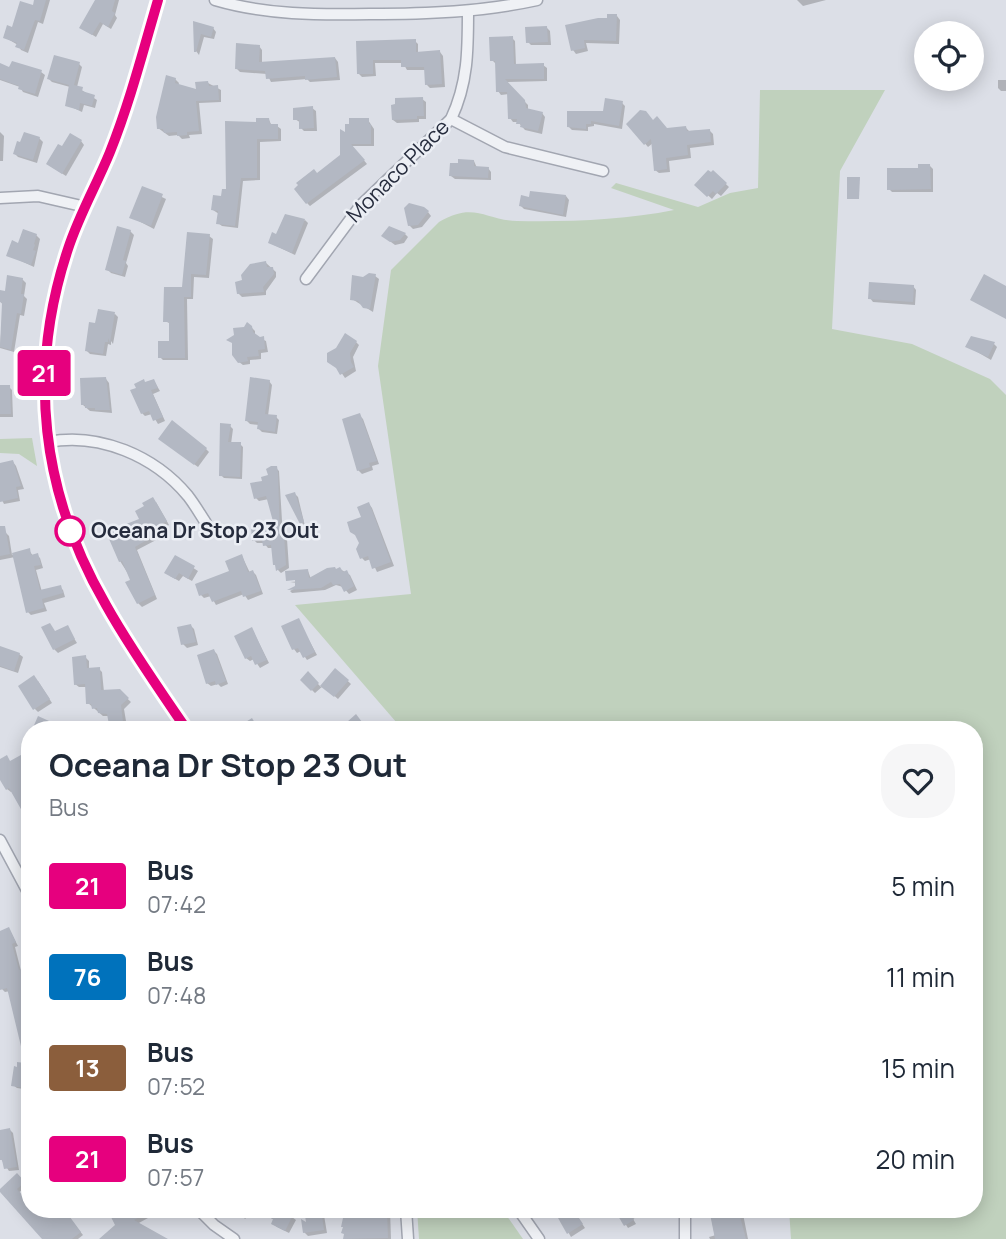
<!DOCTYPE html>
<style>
:root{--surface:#fff;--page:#f6f6f7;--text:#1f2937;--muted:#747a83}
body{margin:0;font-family:Manrope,sans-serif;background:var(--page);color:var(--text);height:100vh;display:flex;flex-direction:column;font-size:26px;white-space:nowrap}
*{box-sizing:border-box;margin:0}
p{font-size:23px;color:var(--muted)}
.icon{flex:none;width:38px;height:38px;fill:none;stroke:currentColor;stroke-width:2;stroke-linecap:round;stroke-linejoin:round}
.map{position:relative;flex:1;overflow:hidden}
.side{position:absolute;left:21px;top:721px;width:962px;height:497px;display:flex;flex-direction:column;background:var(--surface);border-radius:28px;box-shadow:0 4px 18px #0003}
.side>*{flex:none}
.badge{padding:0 14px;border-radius:5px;font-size:24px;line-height:46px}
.controls{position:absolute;left:914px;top:21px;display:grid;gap:14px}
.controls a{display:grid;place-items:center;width:70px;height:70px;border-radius:50%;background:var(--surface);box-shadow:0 4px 18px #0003;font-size:35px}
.map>.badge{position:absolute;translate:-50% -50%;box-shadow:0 0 0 4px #fff}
.round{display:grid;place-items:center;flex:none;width:74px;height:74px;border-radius:28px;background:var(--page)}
.headline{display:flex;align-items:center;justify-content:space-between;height:119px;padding:0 28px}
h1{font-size:33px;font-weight:700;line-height:52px}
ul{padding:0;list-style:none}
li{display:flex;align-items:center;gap:21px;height:91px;padding:0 28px}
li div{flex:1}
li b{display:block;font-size:26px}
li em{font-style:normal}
li .badge{min-width:77px;font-weight:700;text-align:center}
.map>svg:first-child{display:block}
</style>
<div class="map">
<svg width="1006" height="1239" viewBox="0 0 1006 1239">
<rect width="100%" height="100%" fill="#dcdfe7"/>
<!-- green -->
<g fill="#c0d1bd">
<path d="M760 90H885L840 171 832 329 912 344 990 379 1006 395V1239H791L789 1209H975V730H403L295 605 411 594 378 366 391 270 439 222C474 201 485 220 517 221 567 222 625 220 674 210L611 188 616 183 698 207 730 193 758 188Z"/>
<polygon points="32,438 37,466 19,454 0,453 0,439"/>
<polygon points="417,1209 502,1209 523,1239 419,1239"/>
</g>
<!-- shadow -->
<g fill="#0003">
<polygon points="36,0 50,0 43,24 38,22 28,53 21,50 18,45 6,38 34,7"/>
<polygon points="97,0 119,0 115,15 117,18 111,29 103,24 96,37 81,28"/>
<polygon points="797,0 826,0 803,6"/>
<polygon points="617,16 620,20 619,44 586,43 588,51 576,54 573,50 567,26 609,20"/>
<polygon points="195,23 213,28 216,32 214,39 204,37 199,55 196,51"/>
<polygon points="547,28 550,31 551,45 531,45 528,42"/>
<polygon points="512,38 515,41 516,65 543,65 547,68 547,81 505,82 528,105 528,110 542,113 545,117 542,134 525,130 518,122 513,122 510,118 509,94 501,95 498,91 496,64 492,60"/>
<polygon points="415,41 418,44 418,53 440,52 443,56 445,87 430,88 427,85 426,70 407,70 403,63 375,63 376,76 362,77 358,73 358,43"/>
<polygon points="259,46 262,50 262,64 335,58 338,62 340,80 310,82 307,79 271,82 267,74 240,72 236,68"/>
<polygon points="79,64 82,67 77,87 97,100 95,108 84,105 82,112 67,105 70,87 52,82 49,79"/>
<polygon points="0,65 10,69 41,72 45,75 38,97 23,92 20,87 0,80"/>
<polygon points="175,79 179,83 178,86 198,91 208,83 221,90 221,102 199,103 202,134 189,135 190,138 182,139 178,135 169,136 158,128"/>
<polygon points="998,80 1006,80 1006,91 1001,91 998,88"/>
<polygon points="422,99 426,102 426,119 419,119 419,122 397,123 393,120 397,106"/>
<polygon points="622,103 625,106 622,129 594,124 594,126 588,127 588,131 572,130 569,127"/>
<polygon points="312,108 316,111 317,131 304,131 301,128 301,123 295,119"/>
<polygon points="269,120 272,126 277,126 281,129 281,141 260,142 260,180 243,181 238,228 222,226 218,223 219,214 213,210 228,191 257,123"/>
<polygon points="368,120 374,129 374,146 352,146 367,164 310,206 307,203 342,156 347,135"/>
<polygon points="653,122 667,130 686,128 689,131 709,130 713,134 714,145 690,148 691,158 669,161 670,172 659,173 655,170 653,143 648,147 629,125"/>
<polygon points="0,132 4,136 3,161 0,161"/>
<polygon points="39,138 43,142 37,163 18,157 15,154 21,145"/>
<polygon points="81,141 84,145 66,176 52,167 62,149"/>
<polygon points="474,161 477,168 488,168 491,172 491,180 455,179 451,176"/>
<polygon points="930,166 933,169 933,192 892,192 889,189"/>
<polygon points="713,172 729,187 721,196 717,193 712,199 697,185"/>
<polygon points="143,188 166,199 154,229 131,217"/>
<polygon points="566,196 569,200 566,217 524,209 521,206"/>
<polygon points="428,212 431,216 422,227 413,229 409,225"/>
<polygon points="305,220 308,223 295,255 270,243"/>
<polygon points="130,231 134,235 126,263 128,266 125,277 111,273 107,269"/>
<polygon points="405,234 408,237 404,243 395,245 387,239"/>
<polygon points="36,235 40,239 34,267 8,255 19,245"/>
<polygon points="209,236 213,239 209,278 194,277 193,299 187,299 188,360 163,360 160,357 171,343 171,324 165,321"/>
<polygon points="266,263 276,272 276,277 266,291 266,295 242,297 238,293 244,282"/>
<polygon points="375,276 379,279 373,312 352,299 364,279"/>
<polygon points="22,279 26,283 24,296 27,299 24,316 20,315 14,352 0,348 3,305 0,301"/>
<polygon points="913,286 916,290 915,305 873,302 870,298"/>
<polygon points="115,314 118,317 113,344 111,341 111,345 108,344 106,356 90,354 86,350 97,325"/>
<polygon points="251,327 255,331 255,336 266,341 268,352 261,353 261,359 250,360 250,364 243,365 239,362 234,344"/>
<polygon points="356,342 359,345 353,357 356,371 345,378 339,369"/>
<polygon points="994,344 997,347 991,360 967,346"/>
<polygon points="106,379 109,383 112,413 90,411 83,405"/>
<polygon points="154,381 160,391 153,394 165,421 158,424 152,414 145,416 142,413 146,384"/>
<polygon points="269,381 272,385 268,416 276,417 279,420 277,434 262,432 259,429 259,425 250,424 246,420"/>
<polygon points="0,387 9,387 12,390 13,417 0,417"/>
<polygon points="359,415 363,419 379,464 372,466 373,470 362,474 358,470"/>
<polygon points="230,426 233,429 231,444 240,444 243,447 242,479 224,478 221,475"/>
<polygon points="164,442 206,449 209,452 198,467"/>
<polygon points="13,462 16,466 24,489 18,490 20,501 4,504 0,496 0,465"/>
<polygon points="276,468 279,471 283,537 287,539 289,568 281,573 278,570 273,548 268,548 264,543 257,543 254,540 276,527 269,499 259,501 256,498 264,482"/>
<polygon points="295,494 298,497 305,526 302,523"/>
<polygon points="156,502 169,525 154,533 158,539 137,550 157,599 142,607 138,603 132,580 120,561 142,520"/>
<polygon points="369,504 372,508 394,566 377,572 371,559 365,561 362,558 363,518"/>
<polygon points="5,532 9,536 12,555 29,550 33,556 37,555 40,558 43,568 36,570 42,592 60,587 63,590 65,597 44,603 47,611 31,615 28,612 15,557 0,560 0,533"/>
<polygon points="242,556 250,573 253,572 256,575 263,594 248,600 244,594 216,605 211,596 204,598 201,595 231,572"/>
<polygon points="176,557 198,571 192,581 183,576 179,581 170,576"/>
<polygon points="340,569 350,575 357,590 349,594 343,587 336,585 325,590 292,593 290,591 297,587 297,583 290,582 304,581 308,571 311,579"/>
<polygon points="298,620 317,655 307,660 301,651 297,653 294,649"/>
<polygon points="191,626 194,629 198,645 187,648 183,644"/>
<polygon points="67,627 77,643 58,653 54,649 56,633"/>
<polygon points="252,629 269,663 260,668 254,659 250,661 246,658"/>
<polygon points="0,648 19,654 23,657 18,673 0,667"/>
<polygon points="214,651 217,654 228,684 221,687 218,684 211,686 207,683"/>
<polygon points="85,657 89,661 89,670 99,669 102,672 104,692 119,691 131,702 124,709 127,727 150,725 154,730 111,730 109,716 103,716 88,703 87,687 79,687 75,684"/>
<polygon points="336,670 351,684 338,699 323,686 315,693 302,680 308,674 321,687"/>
<polygon points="38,681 52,703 38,712 35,709"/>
<polygon points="0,761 30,791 30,832 23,819 27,817 13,791 11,792 7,789 0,777"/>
<polygon points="9,929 18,946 15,947 21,971 28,969 30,971 30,988 25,989 30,1006 30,1090 17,1088 13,1085 28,1065 10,991 5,992 2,989 0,981 0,933"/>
<polygon points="10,1130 13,1133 19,1170 9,1171 1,1159 0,1132"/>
<polygon points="17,1176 27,1186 18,1193 30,1209 50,1218 62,1209 83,1235 78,1239 47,1239 1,1190"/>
<polygon points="113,1209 143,1209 148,1218 137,1224 146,1239 136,1239"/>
<polygon points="237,1209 281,1209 296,1220 289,1233 277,1227 273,1224 275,1220 254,1210 245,1219"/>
<polygon points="306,1209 323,1209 327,1233 308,1236 304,1232 308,1225"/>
<polygon points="347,1209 390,1209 391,1239 345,1239"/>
<polygon points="555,1209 578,1209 574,1212 585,1228 571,1237"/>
<polygon points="616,1209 637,1209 640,1215 633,1219 636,1224 628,1228"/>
<polygon points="711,1209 742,1209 748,1239 710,1239 709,1237 716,1235"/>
</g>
<!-- building -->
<g fill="#b3b8c3">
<polygon points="34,0 46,0 40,21 35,20 24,50 15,47 17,43 3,38 7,25 12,27 20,1 33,5"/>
<polygon points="95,0 115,0 112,11 115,13 108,27 100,22 92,35 79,28"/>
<polygon points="607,14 617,14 616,41 584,40 585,48 571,51 565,25 598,18 607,18"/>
<polygon points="193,21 214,27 211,37 201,34 196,52 194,52"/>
<polygon points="547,26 548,42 526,43 525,27"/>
<polygon points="513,36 514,64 544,63 544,79 505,79 525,100 526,108 543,112 538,131 520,127 521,124 516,124 517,119 508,119 507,92 496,92 495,61 490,61 489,37"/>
<polygon points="416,39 416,52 440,50 442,84 425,85 424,67 401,67 401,60 373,60 373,74 357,74 356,41"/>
<polygon points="236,43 260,45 259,62 335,57 337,77 305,80 305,76 266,79 265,71 235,69"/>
<polygon points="54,55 80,62 74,85 83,87 82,91 95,95 92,106 80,103 79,110 65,106 69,85 47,79"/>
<polygon points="12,61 42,70 35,94 18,89 19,86 0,79 0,63 9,67"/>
<polygon points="166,75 176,78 175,83 196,89 195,82 208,81 209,86 218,85 219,100 196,101 199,131 187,132 187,135 177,136 177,132 164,133 163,129 157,129 156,117"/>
<polygon points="423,97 424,116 417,116 417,119 392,120 391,105 395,104 395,98"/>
<polygon points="605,98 623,101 619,126 591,121 591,124 586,124 586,129 567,127 567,111 603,111"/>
<polygon points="313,106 314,128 299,129 299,120 293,120 293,108"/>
<polygon points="640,110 646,111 653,120 657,116 667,128 686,126 687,131 710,129 711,142 687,145 688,155 666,158 667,169 654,171 651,139 644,145 626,124"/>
<polygon points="256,118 269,118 270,124 278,124 278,139 257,139 257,178 241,178 235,226 216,224 218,211 211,210 213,195 221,196 222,189 226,189 225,121 256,122"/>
<polygon points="349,118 369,118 369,124 371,124 371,144 351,144 365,160 306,204 294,189 298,185 296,183 314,169 317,173 340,155 340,129 345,132 345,124 349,124"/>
<polygon points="24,132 40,137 33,160 13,154 17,141 20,142"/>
<polygon points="70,133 82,140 62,174 46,164 58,144 62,146"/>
<polygon points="458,159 474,160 474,166 489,167 488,178 449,176 450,163 458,163"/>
<polygon points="918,164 930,164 931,189 887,190 887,168 918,168"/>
<polygon points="708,170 711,172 713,170 727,183 716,194 713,191 707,197 694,185"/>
<polygon points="847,177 860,177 859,199 847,199"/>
<polygon points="142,186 163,194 151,226 129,218"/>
<polygon points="530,191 566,195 563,215 519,206 521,195 529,197"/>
<polygon points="409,203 424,207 429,211 418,225 408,226 404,208"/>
<polygon points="285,214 305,219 292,253 268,243 272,232 276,234"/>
<polygon points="117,226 131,230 123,260 126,261 122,275 105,270"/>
<polygon points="389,226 406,233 400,240 390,242 381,236"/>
<polygon points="23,229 37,234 34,244 35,245 33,250 36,251 31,265 6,256 12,240 18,243"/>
<polygon points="187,232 210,234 206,275 191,274 191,297 184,297 185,358 158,358 158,341 169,341 169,322 163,322 164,287 182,287"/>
<polygon points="266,261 267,267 273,267 274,274 263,287 264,292 237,294 235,282 242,280 241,275 250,264"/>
<polygon points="369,273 376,274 370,309 363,308 358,301 350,300 352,275 363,277"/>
<polygon points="984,274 1006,286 1006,319 970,300"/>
<polygon points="7,275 23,278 21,294 24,294 21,314 17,313 11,350 0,347 2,303 0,302 0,290 5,291"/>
<polygon points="869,282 914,285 913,302 868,299"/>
<polygon points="98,309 115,312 110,343 108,338 108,342 105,342 103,354 85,351 89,322 95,323"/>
<polygon points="247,322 252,326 253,332 260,337 264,336 265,349 258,350 259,356 247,357 248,361 238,363 232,355 232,343 226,340 234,335 233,328 244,327"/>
<polygon points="345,333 357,341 350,353 351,362 354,367 340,375 336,368 327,362 327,353 336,348"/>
<polygon points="971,336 995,342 988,357 965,347"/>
<polygon points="106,377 110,410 95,410 95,408 85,408 85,405 81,405 80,378"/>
<polygon points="250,377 270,380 265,414 277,415 275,432 257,429 258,422 245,421"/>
<polygon points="144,379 145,382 154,379 158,388 151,390 163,417 153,421 149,411 141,414 130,390 136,388 134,384"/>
<polygon points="0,385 10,385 11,414 0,414"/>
<polygon points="360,413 377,461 369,463 370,467 357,471 342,419"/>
<polygon points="172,420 207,448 194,465 158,439"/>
<polygon points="220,423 231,424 228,442 241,442 240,477 219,476"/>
<polygon points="13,460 21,486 16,487 18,498 0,502 0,463"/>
<polygon points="271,466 277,466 278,473 280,537 284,534 286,565 276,571 275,565 273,565 271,545 263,546 262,540 252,541 251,527 274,525 266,496 254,499 250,483 262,481 261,477 268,475 266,469"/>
<polygon points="295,492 304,522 300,524 285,495"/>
<polygon points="153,497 167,521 152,529 155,535 135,547 155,595 137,604 125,582 130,580 122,561 119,562 106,532 139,519 135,511 144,506 142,503"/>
<polygon points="369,502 391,562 372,569 368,556 360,559 356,549 359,543 355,535 350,532 347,522 361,517 357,507"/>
<polygon points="0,526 5,526 10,554 0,556"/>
<polygon points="30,548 31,555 38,553 41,565 34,566 40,590 61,585 63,593 42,599 44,608 26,613 12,553"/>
<polygon points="242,554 248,572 253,570 261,591 243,597 241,591 212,602 208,593 199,596 195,584 229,571 225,561"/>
<polygon points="175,555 195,566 188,579 179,573 175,579 164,573"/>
<polygon points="335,567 336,569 340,567 343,572 347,570 354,586 344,592 340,584 333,585 331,582 321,588 287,590 295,586 295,580 286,581 285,571 308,569 309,578 327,568"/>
<polygon points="299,618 315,652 303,658 298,648 292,650 281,626"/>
<polygon points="50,623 55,631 68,625 75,639 53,650 41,627"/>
<polygon points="191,624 196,642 181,645 177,627"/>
<polygon points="252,627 267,660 255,665 251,656 245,659 234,636"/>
<polygon points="0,646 20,653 14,671 0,666"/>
<polygon points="214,649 226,681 216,685 215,681 206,684 197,655"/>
<polygon points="86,655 87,668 100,667 101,690 120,689 129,698 121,705 124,730 110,730 107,714 98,713 97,708 92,709 91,704 86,704 85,684 74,685 72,657"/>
<polygon points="335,668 349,680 334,697 320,686"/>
<polygon points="308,671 319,683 311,691 300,680"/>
<polygon points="34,675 50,699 33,710 18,686"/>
<polygon points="356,714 368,730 338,730"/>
<polygon points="38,716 69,730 32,730"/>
<polygon points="252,718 259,730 233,730"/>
<polygon points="30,750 30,825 9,788 6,790 0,780 0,759 7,755 10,761"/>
<polygon points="9,927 16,942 12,944 19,970 28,967 30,973 30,984 23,986 30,1011 30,1078 26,1077 25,1088 11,1086 14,1066 17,1067 17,1062 25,1063 7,988 0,990 0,931"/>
<polygon points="10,1128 17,1167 4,1169 2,1160 0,1160 0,1130"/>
<polygon points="17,1173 25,1182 17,1189 30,1204 30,1209 44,1209 50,1216 58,1209 64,1209 81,1232 72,1239 42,1239 0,1192 0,1189"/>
<polygon points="122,1209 155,1209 134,1220 168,1239 99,1239 115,1225 110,1215"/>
<polygon points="253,1209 281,1209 293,1215 285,1231 271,1224 273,1219"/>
<polygon points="304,1209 321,1209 324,1230 303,1233 301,1219 306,1222"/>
<polygon points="345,1209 387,1209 388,1238 343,1239 344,1234 341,1233 343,1227 341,1227"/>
<polygon points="553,1209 573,1209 583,1224 567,1234"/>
<polygon points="614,1209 627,1209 634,1220 624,1226"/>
<polygon points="709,1209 738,1209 746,1239 715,1239"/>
</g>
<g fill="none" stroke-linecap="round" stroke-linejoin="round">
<!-- street casing -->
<g stroke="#a2a6b1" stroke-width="13">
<g id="street">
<path d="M158 0C143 51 130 102 110 152 97 184 79 215 68 249 27 372 41 493 106 605 131 648 159 689 187 730"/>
<path d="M215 0C266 15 318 15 370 14 427 14 482 12 537 0"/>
<polyline points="451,119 505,147 603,171"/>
<polyline points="0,198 38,196 86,207"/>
<path d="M306 279 361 205 451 119C468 83 468 50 468 11"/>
<path d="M48 442C99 432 155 456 188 496 195 505 200 514 206 523"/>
<polyline points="0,840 30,896"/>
<polyline points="198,1209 214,1225 234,1239"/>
<polyline points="406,1209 408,1239"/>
<polyline points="518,1209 539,1239"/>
<polyline points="685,1209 685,1239"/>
</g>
</g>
<!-- street -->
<use href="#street" stroke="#eff1f5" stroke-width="10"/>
</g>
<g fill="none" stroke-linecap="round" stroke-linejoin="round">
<!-- line casing -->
<g stroke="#fff" stroke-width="16">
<path id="line" d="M158 0C143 51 130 102 110 152 97 184 79 215 68 249 27 372 41 493 106 605 130 648 159 689 187 730"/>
</g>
<!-- line -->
<use href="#line" stroke="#e6007e" stroke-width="10"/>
</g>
<!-- markers -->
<circle fill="#fff" stroke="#e6007e" stroke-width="3.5" cx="70" cy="531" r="14"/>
<g text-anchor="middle" stroke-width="5" stroke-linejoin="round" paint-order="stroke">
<!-- street labels -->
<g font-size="21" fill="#262c3d" stroke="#ebeef4">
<text transform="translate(398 171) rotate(-45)" y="7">Monaco Place</text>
</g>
<!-- stop labels -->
<g font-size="21" font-weight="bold" fill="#262c3d" stroke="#ebeef4" text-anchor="start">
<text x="91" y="538">Oceana Dr Stop 23 Out</text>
</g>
</g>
</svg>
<div class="controls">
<a><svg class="icon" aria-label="locate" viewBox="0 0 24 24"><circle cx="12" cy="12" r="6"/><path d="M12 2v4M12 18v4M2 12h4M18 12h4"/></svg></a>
</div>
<b class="badge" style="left:44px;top:373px;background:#e6007e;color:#fff">21</b>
<section class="side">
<div class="headline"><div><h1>Oceana Dr Stop 23 Out</h1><p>Bus</p></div><a class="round"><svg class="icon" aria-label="heart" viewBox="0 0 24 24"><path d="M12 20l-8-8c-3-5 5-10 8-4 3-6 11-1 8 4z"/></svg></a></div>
<ul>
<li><span class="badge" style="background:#e6007e;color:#fff">21</span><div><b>Bus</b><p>07:42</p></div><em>5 min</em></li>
<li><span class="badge" style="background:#0072bc;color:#fff">76</span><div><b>Bus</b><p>07:48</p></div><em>11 min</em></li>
<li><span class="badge" style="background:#8b5e3c;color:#fff">13</span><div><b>Bus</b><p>07:52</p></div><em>15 min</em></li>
<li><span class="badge" style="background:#e6007e;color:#fff">21</span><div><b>Bus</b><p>07:57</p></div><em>20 min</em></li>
</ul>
</section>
</div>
